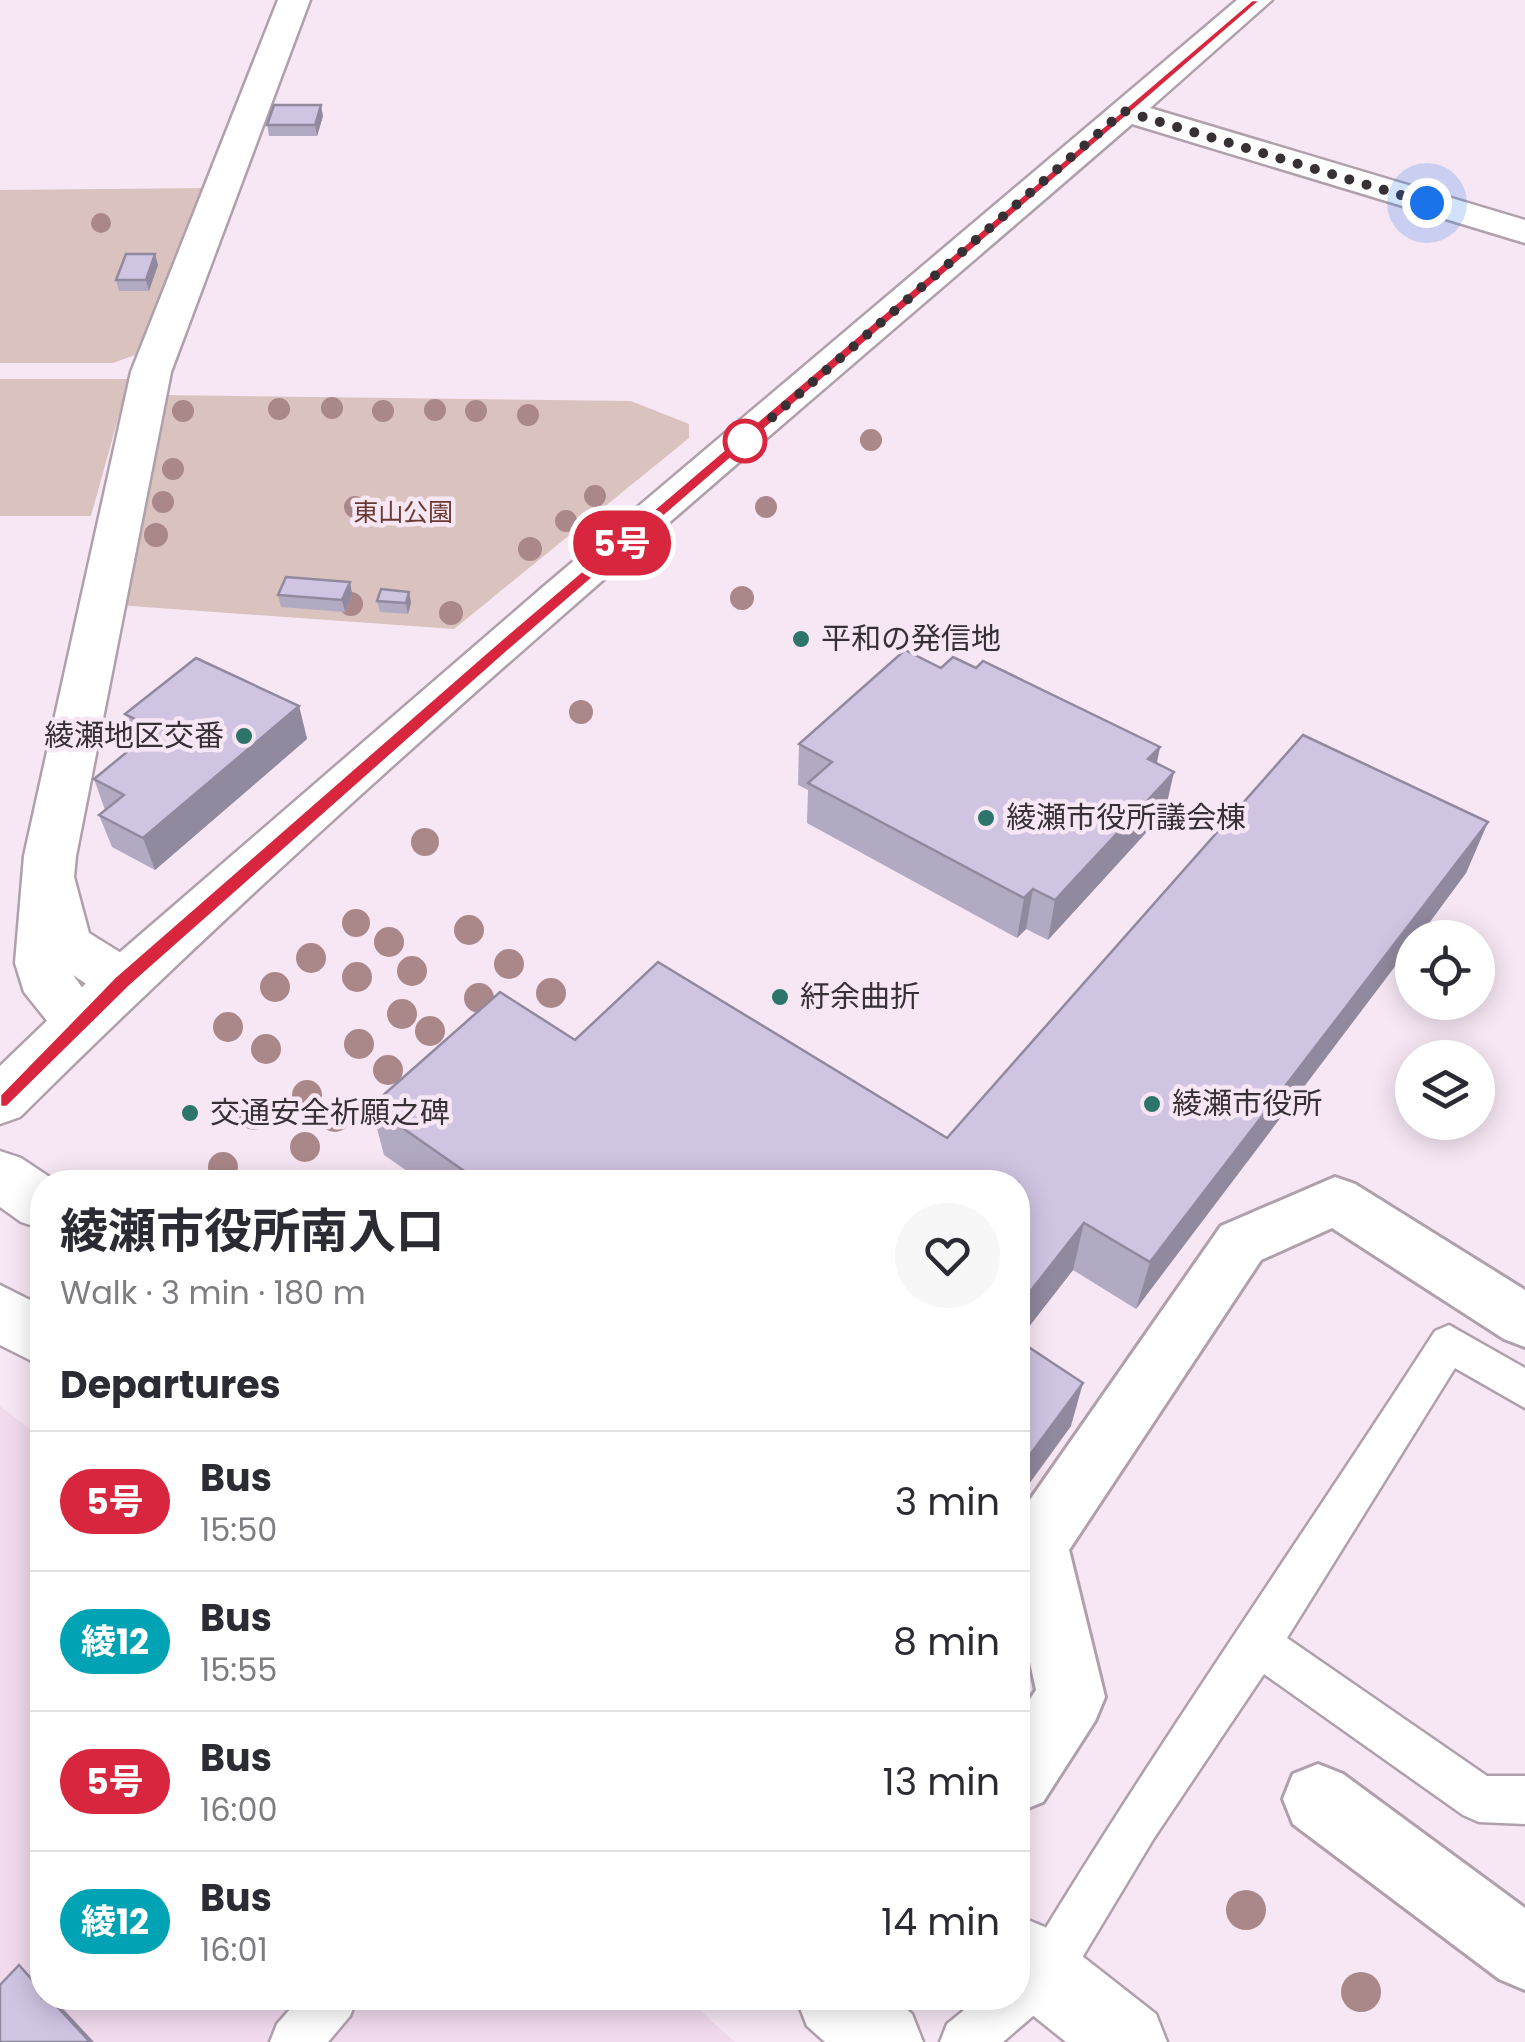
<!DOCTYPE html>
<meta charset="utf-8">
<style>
:root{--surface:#fff;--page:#f7f7f7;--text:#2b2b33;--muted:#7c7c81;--line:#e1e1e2}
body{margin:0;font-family:Poppins,"Noto Sans JP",sans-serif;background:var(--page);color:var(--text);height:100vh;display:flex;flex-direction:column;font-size:38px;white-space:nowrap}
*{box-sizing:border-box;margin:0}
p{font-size:32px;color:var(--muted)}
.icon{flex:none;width:55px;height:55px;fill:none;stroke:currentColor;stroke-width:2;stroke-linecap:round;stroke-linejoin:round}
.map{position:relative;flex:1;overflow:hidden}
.side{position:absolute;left:30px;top:1170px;width:1000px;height:840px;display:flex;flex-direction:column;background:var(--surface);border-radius:40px;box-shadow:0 5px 25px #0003}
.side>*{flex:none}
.badge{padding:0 20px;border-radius:32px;font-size:35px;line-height:65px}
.tools{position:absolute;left:1395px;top:920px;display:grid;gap:20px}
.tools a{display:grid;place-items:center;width:100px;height:100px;border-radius:50%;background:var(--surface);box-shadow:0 5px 25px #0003;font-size:50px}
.you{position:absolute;width:50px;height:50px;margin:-25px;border:8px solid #fff;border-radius:50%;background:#1a73e8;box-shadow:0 0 0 15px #1a73e833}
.map>.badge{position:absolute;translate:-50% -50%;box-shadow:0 0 0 5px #fff}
h2{padding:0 30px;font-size:38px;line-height:90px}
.round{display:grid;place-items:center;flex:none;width:105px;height:105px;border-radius:52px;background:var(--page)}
.overview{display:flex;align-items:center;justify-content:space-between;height:170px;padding:0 30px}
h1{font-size:48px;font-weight:700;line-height:75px}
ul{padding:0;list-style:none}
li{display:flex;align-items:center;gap:30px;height:140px;padding:0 30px;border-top:2px solid var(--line)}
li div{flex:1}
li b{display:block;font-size:38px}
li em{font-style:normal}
li .badge{min-width:110px;font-weight:700;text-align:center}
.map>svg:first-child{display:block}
</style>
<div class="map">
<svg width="1525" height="2042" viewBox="0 0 1525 2042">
<rect width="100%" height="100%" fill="#f7e7f4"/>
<!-- built -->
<polygon fill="#f0daec" points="0,1406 42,1438 42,1998 686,1998 735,2042 0,2042"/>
<!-- green -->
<g fill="#dac3be">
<polygon points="208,188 135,355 113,363 0,363 0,190"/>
<polygon points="0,379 129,379 91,516 0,516"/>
<polygon points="166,395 631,401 689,424 689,438 454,629 117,605"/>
</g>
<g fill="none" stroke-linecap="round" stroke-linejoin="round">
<!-- service casing -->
<g stroke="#afa0ac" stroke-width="5">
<g id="service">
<path d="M1449 1325 1525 1368V1408L1455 1368 1287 1638 1487 1776H1525V1824L1479 1822 1463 1815 1264 1674 1154 1838 1062 1991 1003 2042H940L947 2024 979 1998H1018V1965L1028 1957C1157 1744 1300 1540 1435 1331Z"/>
<polygon points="300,1998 357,1998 350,2016 328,2042 270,2042 277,2024"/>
</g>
</g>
<!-- pedestrian casing -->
<g stroke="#afa0ac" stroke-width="6">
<g id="pedestrian">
<polygon points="1335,1177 1355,1184 1525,1290 1525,1347 1504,1339 1332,1228 1261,1260 1069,1550 1105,1697 1095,1721 1043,1802 1018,1812 1018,1717 1036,1690 1018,1607 1018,1517 1221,1226"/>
<polygon points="1318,1764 1343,1774 1525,1908 1525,1990 1499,1979 1293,1824 1283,1799 1293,1774"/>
</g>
</g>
<!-- minor casing -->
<g stroke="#afa0ac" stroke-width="5">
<path id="minor" d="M278 0H310L171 372 76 856 74 877 89 933 142 966 150 981 142 996C113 1005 97 991 73 975L107 1022 98 1037 79 1043 60 1037 24 992 15 963 24 856 131 372Z"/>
</g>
<!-- tertiary casing -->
<g stroke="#afa0ac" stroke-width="5">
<path id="tertiary" d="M1237 0H1272L1150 108 1525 220V243L1132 124C758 448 370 769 20 1117L0 1124V1066L104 966 543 587Z"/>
</g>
<!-- primary casing -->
<g stroke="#afa0ac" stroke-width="5">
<g id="primary">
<polygon points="0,1151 21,1158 57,1182 42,1182 42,1229 21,1222 0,1207"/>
<polygon points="0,1285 42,1306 42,1366 0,1345"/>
<polygon points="1018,1916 1045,1927 1156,2014 1167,2042 1066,2042 1011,1998 1018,1998"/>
<polygon points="796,1998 893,1998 912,2014 923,2042 825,2042 807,2026"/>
</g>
</g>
<!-- service -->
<use href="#service" fill="#fff" fill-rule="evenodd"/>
<!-- pedestrian -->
<use href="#pedestrian" fill="#fff" fill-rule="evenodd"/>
<!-- minor -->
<use href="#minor" fill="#fff" fill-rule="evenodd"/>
<!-- tertiary -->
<use href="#tertiary" fill="#fff" fill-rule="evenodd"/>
<!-- primary -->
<use href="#primary" fill="#fff" fill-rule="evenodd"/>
</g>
<!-- trees -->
<g fill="#aa8789">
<circle cx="101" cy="223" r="10"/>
<circle cx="332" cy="408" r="11"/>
<circle cx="279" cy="409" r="11"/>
<circle cx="435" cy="410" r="11"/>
<circle cx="183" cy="411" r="11"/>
<circle cx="383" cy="411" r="11"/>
<circle cx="476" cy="411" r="11"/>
<circle cx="528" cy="415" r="11"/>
<circle cx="871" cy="440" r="11"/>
<circle cx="173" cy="469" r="11"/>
<circle cx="595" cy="496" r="11"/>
<circle cx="163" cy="502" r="11"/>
<circle cx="355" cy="507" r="11"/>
<circle cx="766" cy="507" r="11"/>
<circle cx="566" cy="521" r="11"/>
<circle cx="156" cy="535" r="12"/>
<circle cx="530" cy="549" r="12"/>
<circle cx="742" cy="598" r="12"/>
<circle cx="351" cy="604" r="12"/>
<circle cx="451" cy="613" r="12"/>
<circle cx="581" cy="712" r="12"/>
<circle cx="425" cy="842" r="14"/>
<circle cx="356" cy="923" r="14"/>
<circle cx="469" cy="930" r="15"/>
<circle cx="389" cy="942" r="15"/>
<circle cx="311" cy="958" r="15"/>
<circle cx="509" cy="964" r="15"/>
<circle cx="412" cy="971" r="15"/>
<circle cx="357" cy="977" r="15"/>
<circle cx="275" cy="987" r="15"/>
<circle cx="551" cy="993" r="15"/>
<circle cx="479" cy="998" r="15"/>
<circle cx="402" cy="1014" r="15"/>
<circle cx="228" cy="1027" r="15"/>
<circle cx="430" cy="1031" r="15"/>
<circle cx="359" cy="1044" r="15"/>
<circle cx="266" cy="1049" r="15"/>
<circle cx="388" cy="1070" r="15"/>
<circle cx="307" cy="1095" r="15"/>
<circle cx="254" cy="1115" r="15"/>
<circle cx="335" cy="1117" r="15"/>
<circle cx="305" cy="1147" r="15"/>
<circle cx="223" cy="1167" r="15"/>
<circle cx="1246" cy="1910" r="20"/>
<circle cx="1361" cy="1992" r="20"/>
</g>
<!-- wall -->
<g fill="#b2a9c2">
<polygon points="323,116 317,136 269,136 267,125"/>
<polygon points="158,265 149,291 119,291 116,280"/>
<polygon points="350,582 352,594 345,612 281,607 278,595"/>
<polygon points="409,592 411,603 408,614 380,612 377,601"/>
<polygon points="941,668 976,668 1160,747 1157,763 1165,812 1048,940 1026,929 1017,938 807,823 808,790 798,785 799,744"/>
<polygon points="299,706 307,739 155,870 112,847 99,815 105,810 94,779 136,745 125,714"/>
<polygon points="1488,822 1466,873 1418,938 1412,938 1136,1309 1073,1270 1018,1340 1071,1426 1018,1499 1018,1182 423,1182 384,1155 371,1106 575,1040 947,1138"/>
</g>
<!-- shaded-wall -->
<g fill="#91899e">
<polygon points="321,105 323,116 317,136 315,125"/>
<polygon points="155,254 158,265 149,291 146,280"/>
<polygon points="350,582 352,594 345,612 342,600"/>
<polygon points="409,592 411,603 408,614 406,603"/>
<polygon points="299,706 307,739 155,870 143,838"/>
<polygon points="1160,747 1151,788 1148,759"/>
<polygon points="1174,772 1165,812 1048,940 1055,900"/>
<polygon points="1488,822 1466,873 1418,938 1412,938 1412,944 1136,1309 1150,1262"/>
<polygon points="1033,889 1026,929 1017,938 1024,898"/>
<polygon points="1084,1223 1073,1270 1018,1341 1018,1307"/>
<polygon points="1083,1383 1071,1426 1018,1499 1018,1471"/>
<polygon points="19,1965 42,1987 42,1991"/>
<polygon points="49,1998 53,1998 94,2042 90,2042"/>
</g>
<!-- building -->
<g fill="#cfc4e2" stroke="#91899e" stroke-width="2.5">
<polygon points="274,105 321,105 315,125 267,125"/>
<polygon points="126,254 155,254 146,280 116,280"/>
<polygon points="286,577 350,582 342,600 278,595"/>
<polygon points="381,589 409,592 406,603 377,601"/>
<polygon points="905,650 941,668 953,657 976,668 983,661 1160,747 1148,759 1174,772 1055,900 1033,889 1024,898 808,783 832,762 799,744"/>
<polygon points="196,658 299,706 143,838 99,815 124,795 94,779 155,729 125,714"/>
<polygon points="1303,735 1488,822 1150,1262 1084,1223 1018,1307 1018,1182 480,1182 371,1106 500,992 575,1040 658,962 947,1138"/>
<polygon points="1018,1340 1083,1383 1018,1471"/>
<polygon points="19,1965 42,1991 42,1998 49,1998 90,2042 0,2042 0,1985"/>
</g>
<!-- line -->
<polygon fill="#d7263d" stroke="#fff" stroke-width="2.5" points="1252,0 1261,0 507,652 130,986 7,1107 0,1107 0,1095 116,976 495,645"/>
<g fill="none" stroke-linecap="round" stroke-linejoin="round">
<!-- walk -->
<polyline stroke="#373136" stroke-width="10" stroke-dasharray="0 18" points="745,441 1124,111 1427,203"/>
</g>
<!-- markers -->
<circle fill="#fff" stroke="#d7263d" stroke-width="5" cx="745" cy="441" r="20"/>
<g fill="#2d746a" stroke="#f7e7f4" stroke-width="4">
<circle cx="801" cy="639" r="10"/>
<circle cx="244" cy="736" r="10"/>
<circle cx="986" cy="818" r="10"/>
<circle cx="780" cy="997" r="10"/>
<circle cx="1152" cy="1104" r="10"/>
<circle cx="190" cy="1113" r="10"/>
</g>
<g text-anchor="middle" stroke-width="9" stroke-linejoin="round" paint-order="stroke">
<!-- far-park labels -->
<g font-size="25" fill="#6b3931" stroke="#f7e7f4">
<text x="403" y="521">東山公園</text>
</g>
<!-- poi labels -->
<g font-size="30" fill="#373136" stroke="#f7e7f4" text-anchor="start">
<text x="821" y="649">平和の発信地</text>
<text x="224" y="746" text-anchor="end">綾瀬地区交番</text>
<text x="1006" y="828">綾瀬市役所議会棟</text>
<text x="800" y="1007">紆余曲折</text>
<text x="1172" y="1114">綾瀬市役所</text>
<text x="210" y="1123">交通安全祈願之碑</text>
</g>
</g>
</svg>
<div class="tools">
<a><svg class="icon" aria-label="locate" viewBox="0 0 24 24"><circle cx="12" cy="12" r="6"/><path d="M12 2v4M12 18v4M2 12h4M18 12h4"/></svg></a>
<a><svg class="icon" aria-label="layers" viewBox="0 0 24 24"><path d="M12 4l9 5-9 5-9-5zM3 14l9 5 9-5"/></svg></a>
</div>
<div class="you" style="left:1427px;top:203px"></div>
<b class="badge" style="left:622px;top:543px;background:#d7263d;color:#fff">5号</b>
<section class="side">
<div class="overview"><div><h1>綾瀬市役所南入口</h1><p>Walk · 3 min · 180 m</p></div><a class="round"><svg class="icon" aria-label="heart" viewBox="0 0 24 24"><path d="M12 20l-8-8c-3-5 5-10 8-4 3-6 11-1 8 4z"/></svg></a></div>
<h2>Departures</h2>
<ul>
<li><span class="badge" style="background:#d7263d;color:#fff">5号</span><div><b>Bus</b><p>15:50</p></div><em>3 min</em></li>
<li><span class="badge" style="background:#00a3b4;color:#fff">綾12</span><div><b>Bus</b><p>15:55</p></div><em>8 min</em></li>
<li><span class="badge" style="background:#d7263d;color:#fff">5号</span><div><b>Bus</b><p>16:00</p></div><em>13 min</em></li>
<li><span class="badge" style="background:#00a3b4;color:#fff">綾12</span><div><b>Bus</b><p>16:01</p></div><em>14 min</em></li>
</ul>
</section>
</div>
